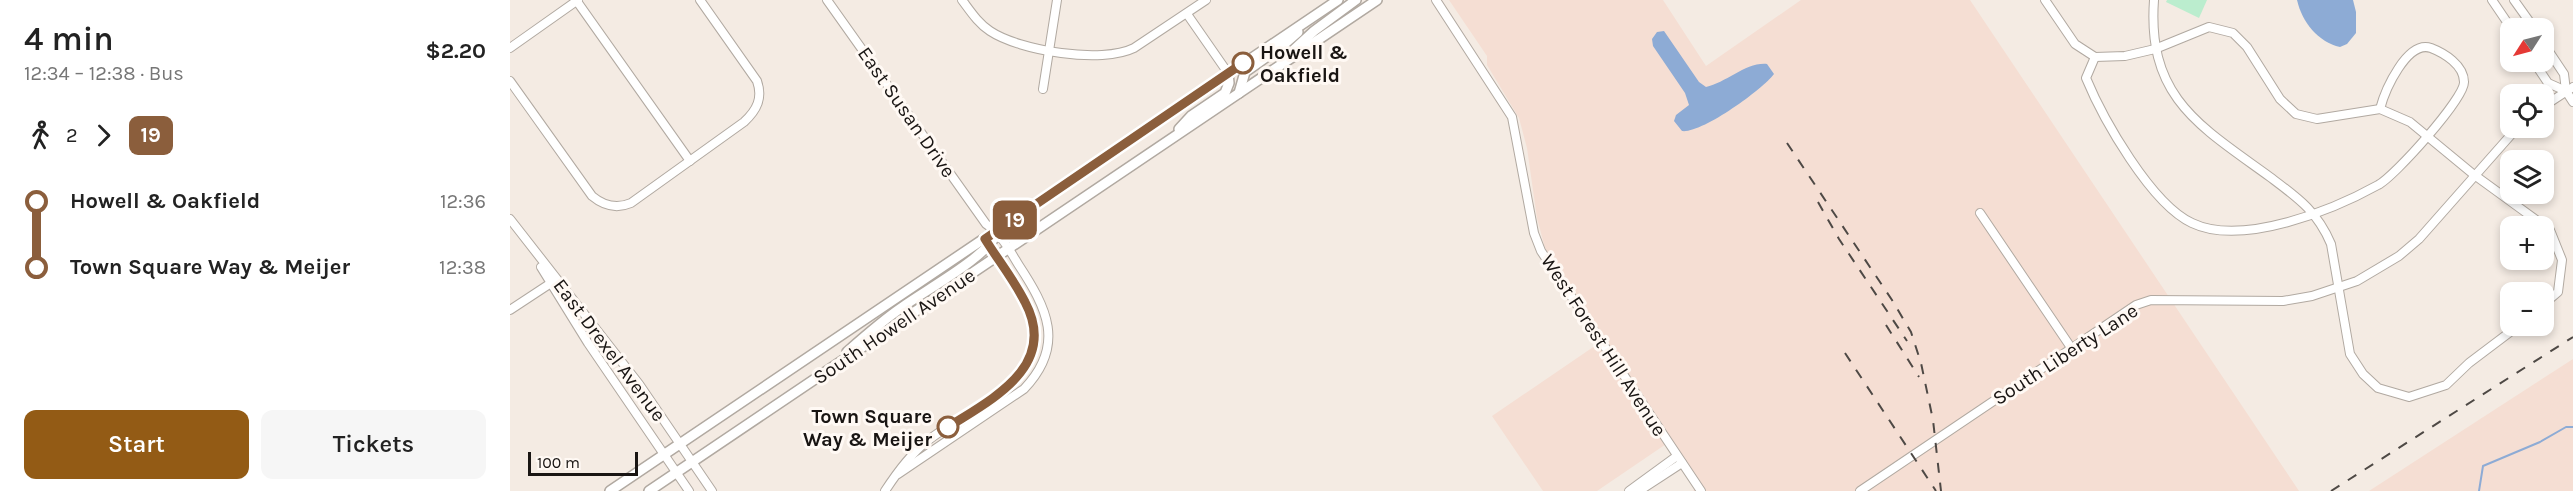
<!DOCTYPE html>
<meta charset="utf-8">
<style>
:root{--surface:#fff;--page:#f6f6f6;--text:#222;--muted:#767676;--accent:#935b15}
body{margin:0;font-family:Karla,sans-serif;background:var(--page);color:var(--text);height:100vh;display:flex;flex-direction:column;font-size:22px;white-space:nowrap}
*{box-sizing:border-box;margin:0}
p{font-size:20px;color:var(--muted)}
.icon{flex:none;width:33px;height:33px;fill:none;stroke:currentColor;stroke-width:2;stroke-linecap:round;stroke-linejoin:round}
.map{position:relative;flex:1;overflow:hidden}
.sheet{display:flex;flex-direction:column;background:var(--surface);width:510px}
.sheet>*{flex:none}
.badge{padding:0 12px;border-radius:9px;font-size:21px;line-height:39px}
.needle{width:39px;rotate:234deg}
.buttons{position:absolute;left:1990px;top:18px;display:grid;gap:12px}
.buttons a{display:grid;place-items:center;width:54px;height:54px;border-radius:12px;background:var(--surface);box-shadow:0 3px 9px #0003;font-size:30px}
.scale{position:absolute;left:18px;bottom:15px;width:110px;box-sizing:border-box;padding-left:6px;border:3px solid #191513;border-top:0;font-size:16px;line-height:21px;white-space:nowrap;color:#191513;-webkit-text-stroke:4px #fff9f4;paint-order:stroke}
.map>.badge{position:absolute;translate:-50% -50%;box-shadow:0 0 0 3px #fff}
.legs{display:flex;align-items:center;gap:9px;height:66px;padding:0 24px;font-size:20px}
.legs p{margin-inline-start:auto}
.headline{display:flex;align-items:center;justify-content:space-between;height:102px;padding:0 24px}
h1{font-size:33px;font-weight:600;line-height:45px}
.primary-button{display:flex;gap:12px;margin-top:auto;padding:12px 24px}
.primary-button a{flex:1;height:69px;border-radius:12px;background:var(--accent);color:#fff;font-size:24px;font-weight:600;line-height:69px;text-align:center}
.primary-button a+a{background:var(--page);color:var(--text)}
ul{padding:0 24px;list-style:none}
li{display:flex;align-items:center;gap:21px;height:66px;font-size:22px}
li i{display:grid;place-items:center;width:9px;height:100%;margin:0 8px;background:currentColor}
li i::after{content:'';width:15px;height:15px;margin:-8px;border:4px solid;border-radius:50%;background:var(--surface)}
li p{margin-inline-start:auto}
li:first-child i{background:linear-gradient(#0000 50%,currentColor 0)}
li:last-child i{background:linear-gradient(currentColor 50%,#0000 0)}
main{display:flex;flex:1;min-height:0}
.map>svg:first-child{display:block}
</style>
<main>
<section class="sheet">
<div class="headline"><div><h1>4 min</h1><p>12:34 – 12:38 · Bus</p></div><b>$2.20</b></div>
<div class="legs"><svg class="icon" aria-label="walk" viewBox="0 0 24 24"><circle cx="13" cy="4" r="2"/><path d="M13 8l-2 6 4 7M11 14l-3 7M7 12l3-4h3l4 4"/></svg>2<svg class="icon" aria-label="forward" viewBox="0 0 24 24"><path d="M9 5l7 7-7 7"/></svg><b class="badge" style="background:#8b5e3c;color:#fff">19</b></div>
<ul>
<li><i style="color:#8b5e3c"></i><b>Howell &amp; Oakfield</b><p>12:36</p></li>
<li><i style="color:#8b5e3c"></i><b>Town Square Way &amp; Meijer</b><p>12:38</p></li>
</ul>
<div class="primary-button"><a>Start</a><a>Tickets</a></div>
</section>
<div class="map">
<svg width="2063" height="491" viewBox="0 0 2063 491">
<rect width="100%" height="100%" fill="#f4ebe3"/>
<!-- industrial -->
<g fill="#f5ded3">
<polygon points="939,0 1153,0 1196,66 1291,0 1460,0 1789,491 1183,491 1192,484 1162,440 1087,491 1033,491 982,416 1095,339 1035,248 1027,218 1017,148 1009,118 977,65 977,56"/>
<polygon points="2063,359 2063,491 1859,491"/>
</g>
<!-- green -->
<polygon fill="#bbedce" points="1657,0 1697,0 1689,18 1656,2"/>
<!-- water -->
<g fill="#8dabd5">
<path d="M1787 0H1843L1846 12V33L1837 44 1830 47C1808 42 1792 22 1787 0Z"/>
<path d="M1154 31 1189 82 1196 87C1216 83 1236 62 1257 64L1264 74C1252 90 1191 134 1172 131L1164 121 1166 115 1179 105 1175 93 1143 46 1142 39 1147 32Z"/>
</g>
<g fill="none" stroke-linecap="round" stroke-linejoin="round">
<!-- stream -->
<polyline stroke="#8dabd5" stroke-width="2" points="1969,491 1973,466 2030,442 2056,427 2063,427"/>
<!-- minor casing -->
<g stroke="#b1a9a1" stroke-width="10">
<g id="minor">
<polyline points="66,0 180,161"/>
<path d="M317 0 476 224C491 234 499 249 508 264 537 308 556 345 514 389L388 474"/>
<path d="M452 0C461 12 468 23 480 31 510 51 592 64 624 48L696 0"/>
<polyline points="926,0 1002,117 1024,233 1031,251 1191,491"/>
<polyline points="1535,0 1565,44 1585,57 1615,56 1645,49 1699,27 1723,33 1737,47 1770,99 1786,114 1807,119 1870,109 1900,122 1963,174 2040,230 2052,260 2048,292 2034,304"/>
<path d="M1644 0C1637 98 1690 126 1760 177 1788 198 1807 211 1821 244L1840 354 1853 374 1868 388 1899 397 1936 385 1959 363 2008 326"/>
<polyline points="1982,0 2001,28"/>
<polyline points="2004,0 2024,28"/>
<polyline points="677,14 718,73"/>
<polyline points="2034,44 2054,74 2056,91 2063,102"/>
<polyline points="0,48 68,0"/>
<path d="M1585 57 1576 78C1593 119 1641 204 1682 223 1732 247 1823 210 1868 185 1884 177 1955 98 1954 82 1954 65 1934 53 1921 48 1897 40 1875 90 1870 109"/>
<polyline points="2024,62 2038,83 2056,91"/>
<path d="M0 81 82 196C94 206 107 209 121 203L234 122C247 110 253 98 247 81L190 0"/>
<polyline points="533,89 547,0"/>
<polyline points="2034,106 2063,87"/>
<polyline points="1470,213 1562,349"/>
<polyline points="0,219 129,384 202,491"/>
<polyline points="31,267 78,343 179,491"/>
<polyline points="0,310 41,283"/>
<path d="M375 491C386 474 400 455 416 442 457 408 541 385 521 315 513 288 491 264 476 241"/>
<polyline points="1119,491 1167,456"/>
<polyline points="1129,491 1172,463"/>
<polyline points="1350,491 1626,305 1641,300 1773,301 1802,296 1847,281 1889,256 1909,239 2007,128"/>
</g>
</g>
<!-- major casing -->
<g stroke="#b1a9a1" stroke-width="12">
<g id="major">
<polyline points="779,54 804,31 846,0"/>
<polyline points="729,93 735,72 772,46 788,32"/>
<polyline points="669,129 681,116 715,93 719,83 718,73"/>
<path d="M337 352C354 337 372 321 391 308 412 292 481 255 487 232"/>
<polyline points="100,491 828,0"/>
<polyline points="139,491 867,0"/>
</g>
</g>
<!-- minor -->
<use href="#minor" stroke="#fff" stroke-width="8"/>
<!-- major -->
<use href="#major" stroke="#fff" stroke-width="9"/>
<!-- rail -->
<g stroke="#4e4945" stroke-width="2" stroke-dasharray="10 10" stroke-linecap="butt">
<polyline points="1277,143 1382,300 1401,332 1411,363 1423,420 1431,491"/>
<polyline points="1308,202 1329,239 1397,341"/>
<polyline points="1376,325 1409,377"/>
<polyline points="1335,353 1426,491"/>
<polyline points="1821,491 2063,337"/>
</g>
</g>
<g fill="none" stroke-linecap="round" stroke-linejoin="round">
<!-- line-1 casing -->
<g stroke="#fff" stroke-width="14">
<path id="line-1" d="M438 427C482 399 549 366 515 302 504 280 488 260 475 239L733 63"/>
</g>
<!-- line-1 -->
<use href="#line-1" stroke="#8b5e3c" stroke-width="9"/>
</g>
<!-- markers -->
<g fill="#fff" stroke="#8b5e3c" stroke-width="3">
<circle cx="733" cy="63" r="10"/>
<circle cx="438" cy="427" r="10"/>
</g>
<g text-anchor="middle" stroke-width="6" stroke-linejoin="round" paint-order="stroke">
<!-- stop labels -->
<g font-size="20" font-weight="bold" fill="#191513" stroke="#fff9f4" text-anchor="start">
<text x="750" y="59">Howell &amp;<tspan x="750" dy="23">Oakfield</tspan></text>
<text x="422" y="423" text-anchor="end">Town Square<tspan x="422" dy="23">Way &amp; Meijer</tspan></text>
</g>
<!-- street labels -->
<g font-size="20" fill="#191513" stroke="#fff9f4">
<text transform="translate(397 112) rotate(55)" y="7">East Susan Drive</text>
<text transform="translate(384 326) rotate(-34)" y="7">South Howell Avenue</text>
<text transform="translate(1094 345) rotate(57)" y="7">West Forest Hill Avenue</text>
<text transform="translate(100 350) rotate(53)" y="7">East Drexel Avenue</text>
<text transform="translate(1555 354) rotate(-33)" y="7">South Liberty Lane</text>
</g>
</g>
</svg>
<div class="buttons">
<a><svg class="needle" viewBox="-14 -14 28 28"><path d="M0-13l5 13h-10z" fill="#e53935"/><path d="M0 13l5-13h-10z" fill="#767676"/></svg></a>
<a><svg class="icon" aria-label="locate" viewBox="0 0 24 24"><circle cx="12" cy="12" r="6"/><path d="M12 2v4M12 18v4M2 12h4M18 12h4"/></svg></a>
<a><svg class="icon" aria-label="layers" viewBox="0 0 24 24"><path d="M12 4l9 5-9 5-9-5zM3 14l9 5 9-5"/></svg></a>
<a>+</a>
<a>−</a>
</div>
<div class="scale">100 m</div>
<b class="badge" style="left:505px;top:220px;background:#8b5e3c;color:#fff">19</b>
</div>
</main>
